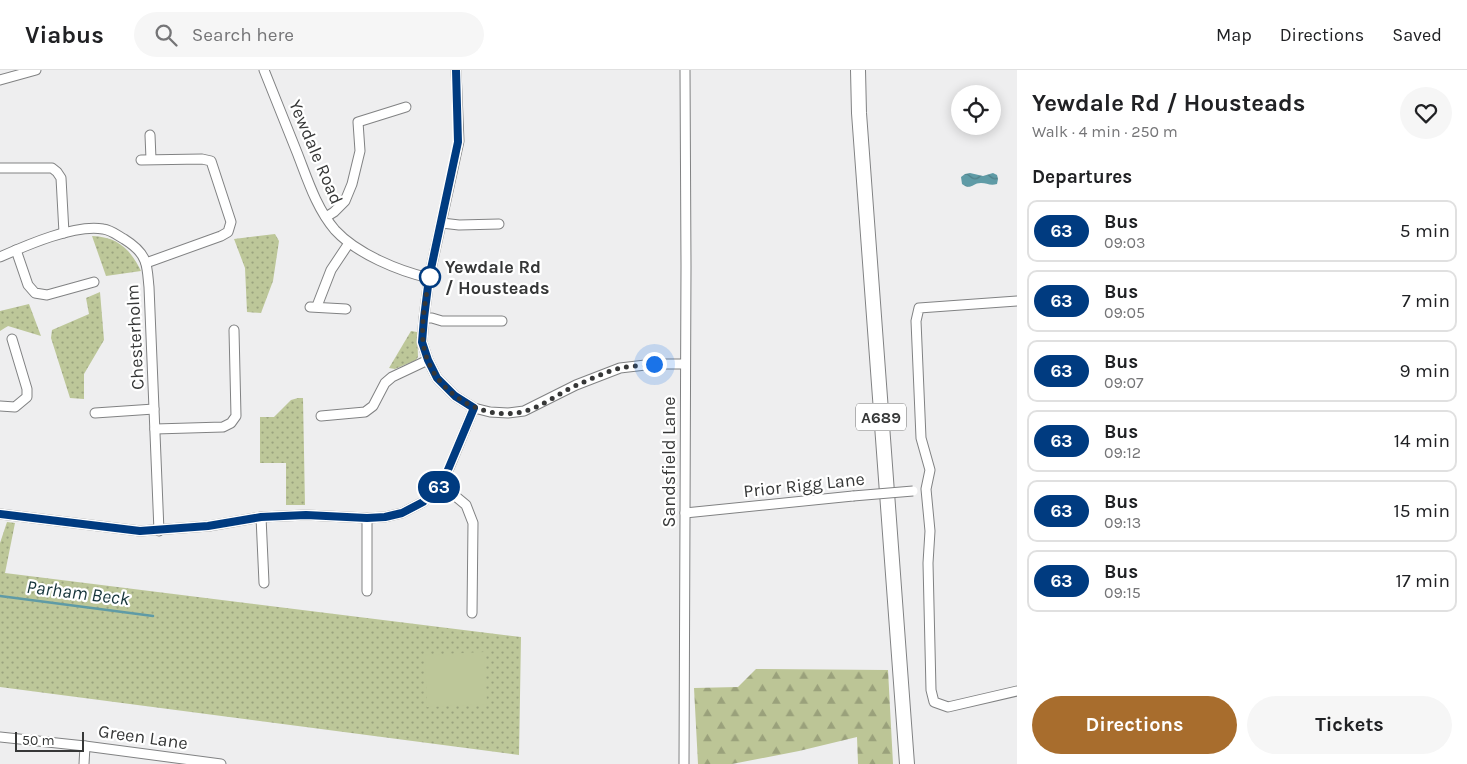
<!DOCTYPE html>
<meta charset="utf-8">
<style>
:root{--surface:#fff;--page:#f6f6f6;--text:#202124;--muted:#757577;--line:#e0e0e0;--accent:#a86d2d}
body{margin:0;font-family:Karla,sans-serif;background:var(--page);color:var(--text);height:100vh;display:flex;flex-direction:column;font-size:19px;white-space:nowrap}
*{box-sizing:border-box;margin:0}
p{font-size:16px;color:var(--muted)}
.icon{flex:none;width:28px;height:28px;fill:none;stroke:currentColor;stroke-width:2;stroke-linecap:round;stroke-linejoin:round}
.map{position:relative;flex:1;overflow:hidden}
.sheet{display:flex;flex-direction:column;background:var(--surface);width:450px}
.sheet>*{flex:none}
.badge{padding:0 10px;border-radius:16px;font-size:18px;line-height:32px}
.buttons{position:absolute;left:951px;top:15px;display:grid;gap:10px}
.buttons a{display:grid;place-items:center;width:50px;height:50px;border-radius:50%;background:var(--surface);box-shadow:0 2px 12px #0003;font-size:25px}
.scale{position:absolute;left:15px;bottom:12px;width:69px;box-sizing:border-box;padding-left:5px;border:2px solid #363737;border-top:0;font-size:14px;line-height:18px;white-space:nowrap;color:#363737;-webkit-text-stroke:4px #fff;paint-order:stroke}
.you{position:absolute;width:25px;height:25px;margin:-12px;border:4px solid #fff;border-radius:50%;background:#1a73e8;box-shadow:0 0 0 8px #1a73e833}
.map>.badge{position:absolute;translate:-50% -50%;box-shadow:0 0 0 2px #fff}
h2{padding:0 15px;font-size:19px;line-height:45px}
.round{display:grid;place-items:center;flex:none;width:52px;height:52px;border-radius:26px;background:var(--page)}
.head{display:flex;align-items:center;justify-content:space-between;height:85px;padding:0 15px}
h1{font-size:24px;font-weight:700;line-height:38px}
.cta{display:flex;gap:10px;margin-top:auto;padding:10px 15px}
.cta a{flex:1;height:58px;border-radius:30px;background:var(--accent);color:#fff;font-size:20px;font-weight:700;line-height:58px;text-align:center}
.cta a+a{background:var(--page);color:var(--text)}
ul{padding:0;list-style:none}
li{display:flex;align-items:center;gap:15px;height:62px;margin:0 10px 8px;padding:0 5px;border:2px solid var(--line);border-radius:10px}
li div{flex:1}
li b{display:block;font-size:19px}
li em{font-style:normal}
li .badge{min-width:55px;font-weight:700;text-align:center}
header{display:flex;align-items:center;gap:30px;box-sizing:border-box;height:70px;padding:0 25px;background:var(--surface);border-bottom:1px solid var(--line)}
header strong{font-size:24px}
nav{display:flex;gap:28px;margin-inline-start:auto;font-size:18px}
.search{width:350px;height:45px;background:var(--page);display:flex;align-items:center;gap:12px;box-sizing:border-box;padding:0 18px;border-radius:28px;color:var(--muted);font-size:19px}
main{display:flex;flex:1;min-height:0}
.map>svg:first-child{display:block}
</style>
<header>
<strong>Viabus</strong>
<div class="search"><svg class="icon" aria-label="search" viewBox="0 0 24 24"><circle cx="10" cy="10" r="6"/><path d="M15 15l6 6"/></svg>Search here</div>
<nav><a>Map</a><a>Directions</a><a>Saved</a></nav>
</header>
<main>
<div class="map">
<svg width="1017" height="694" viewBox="0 0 1017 694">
<defs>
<pattern id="green-dots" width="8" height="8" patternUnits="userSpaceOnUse" patternTransform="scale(1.25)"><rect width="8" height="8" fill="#bdc799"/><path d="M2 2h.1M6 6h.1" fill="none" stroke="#9aa27e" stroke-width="1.8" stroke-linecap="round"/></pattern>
<pattern id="forest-firs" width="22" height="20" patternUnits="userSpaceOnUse" patternTransform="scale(1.25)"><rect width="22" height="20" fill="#bcc596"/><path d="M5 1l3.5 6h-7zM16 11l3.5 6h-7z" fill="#9aa17b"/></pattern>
<pattern id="water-waves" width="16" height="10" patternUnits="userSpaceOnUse" patternTransform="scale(1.25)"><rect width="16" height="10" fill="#5f9ba6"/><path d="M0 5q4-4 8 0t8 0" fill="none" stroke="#4f7f88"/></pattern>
</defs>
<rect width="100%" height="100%" fill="#eeeeef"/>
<!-- green -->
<g fill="url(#green-dots)">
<polygon points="275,164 279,171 273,211 261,243 247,242 245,198 234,169"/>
<path d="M92 166C118 167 130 179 141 201L106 206Z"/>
<polygon points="100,222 104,270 84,304 84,329 70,328 51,268 52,260 89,244 86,228"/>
<polygon points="29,234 41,266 8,256 0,261 0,241"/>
<polygon points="411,261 417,262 418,287 416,290 395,299 389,298"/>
<polygon points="298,328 303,328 305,435 286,435 286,393 260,393 260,347 274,347 291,330"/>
<polygon points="7,452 15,453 5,503 521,567 519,685 0,617 0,473"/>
</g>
<!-- forest -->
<polygon fill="url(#forest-firs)" points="756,599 888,600 893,694 858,694 857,667 799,681 732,694 698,694 694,618 738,617"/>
<!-- pitch -->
<polygon fill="#bdc799" points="484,582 487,634 427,637 425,585"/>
<!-- water -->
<path fill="url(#water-waves)" d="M970 103 983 106 993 103 997 105 998 109 997 114C990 116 987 113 981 113 972 113 971 121 962 114L961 107 965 104Z"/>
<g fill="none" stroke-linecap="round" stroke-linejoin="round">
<!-- stream -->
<polyline stroke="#5f9ba6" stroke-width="2.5" points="0,526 153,546"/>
<!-- minor casing -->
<g stroke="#818283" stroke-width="11">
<g id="minor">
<path d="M264 0C275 28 287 57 298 85 308 111 317 139 335 160 357 184 399 201 429 208"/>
<polyline points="456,0 459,71 429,208 424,248 422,272 428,290 437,308 455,326 474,338 490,342 508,343 524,341 576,315 620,298 654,294 685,294"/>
<polyline points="0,10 36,0"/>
<polyline points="150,65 151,89"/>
<polyline points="141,90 202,89 211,91 231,152 228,162 221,166 146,193"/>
<polyline points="0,98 52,98 57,102 61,108 64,163"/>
<polyline points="326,147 334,142 345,131 352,114 360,81 358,52 406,37"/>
<polyline points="442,153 459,155 499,154"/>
<polyline points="16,180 28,215 35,223 47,225 94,212"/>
<path d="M0 187C27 175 75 154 103 159 111 160 117 165 124 169 132 174 142 182 145 191 148 199 148 209 149 217L159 461"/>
<polyline points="1017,231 919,238 916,251 921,368 930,400 926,419 930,461 928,493 931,620 934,632 948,637 1017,621"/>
<polyline points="317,236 331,200 349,173"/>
<polyline points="310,237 346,239"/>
<polyline points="424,248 432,248 442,251 502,251"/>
<polyline points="0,336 15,337 27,327 27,319 12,269"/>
<polyline points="95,343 154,339"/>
<polyline points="321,346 365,342 373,336 385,313 392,307 428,290"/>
<polyline points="155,359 223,357 231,353 236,346 234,260"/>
<polyline points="442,415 466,435 473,453 472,543"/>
<polyline points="685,443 853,426"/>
<polyline points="0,444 140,461 209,456 261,447 306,445 367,448 385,447 402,443 423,432 442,415 474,338"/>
<polyline points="261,447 264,513"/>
<polyline points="367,521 367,448"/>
<polyline points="0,667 85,676 221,694"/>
<polyline points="84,694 85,676"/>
<polyline points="684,694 686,196 685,0"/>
</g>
</g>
<!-- trunk casing -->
<g stroke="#818283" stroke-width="16">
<polyline id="trunk" points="858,0 859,43 907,694"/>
</g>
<!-- minor -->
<use href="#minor" stroke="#fff" stroke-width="9"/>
<!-- trunk -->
<use href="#trunk" stroke="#fff" stroke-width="14"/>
<!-- minor-bridge casing -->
<g stroke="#818283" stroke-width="11" stroke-linecap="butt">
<polyline id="minor-bridge" points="853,426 913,421"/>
</g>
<!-- minor-bridge -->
<use href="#minor-bridge" stroke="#fff" stroke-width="9"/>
</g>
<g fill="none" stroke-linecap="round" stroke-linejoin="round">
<!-- line casing -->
<g stroke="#fff" stroke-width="11">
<polyline id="line" points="0,444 140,461 208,456 261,447 306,445 367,448 385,447 402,443 423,432 442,414 474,338 455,326 437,308 428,290 422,272 424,248 429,208 458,72 456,0"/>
</g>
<!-- line -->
<use href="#line" stroke="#003b80" stroke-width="8"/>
<!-- walk -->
<path stroke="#363737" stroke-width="5" stroke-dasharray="0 9" d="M430 207C426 223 421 255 423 271 427 317 478 352 522 342 542 337 559 323 577 315 591 309 606 302 620 298 630 296 643 296 654 294"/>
</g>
<!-- markers -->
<circle fill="#fff" stroke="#003b80" stroke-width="2.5" cx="430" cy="207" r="10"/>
<g text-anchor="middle" stroke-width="4.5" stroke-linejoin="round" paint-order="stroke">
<!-- shield labels -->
<rect fill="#fff" stroke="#727373" stroke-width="1" x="856" y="333.5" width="50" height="27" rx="4"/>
<g font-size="16" font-weight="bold" fill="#363737">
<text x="881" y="353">A689</text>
</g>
<!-- street labels -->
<g font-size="18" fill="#363737" stroke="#fff">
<text transform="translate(316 82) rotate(67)" y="6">Yewdale Road</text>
<text transform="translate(135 267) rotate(-93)" y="6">Chesterholm</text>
<text transform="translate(669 392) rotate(-90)" y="6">Sandsfield Lane</text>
<text transform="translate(804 415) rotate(-6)" y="6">Prior Rigg Lane</text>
<text transform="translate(143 667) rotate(8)" y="6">Green Lane</text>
</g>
<!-- stop labels -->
<g font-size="18" font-weight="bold" fill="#363737" stroke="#fff" text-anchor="start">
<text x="445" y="203">Yewdale Rd<tspan x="445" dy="21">/ Housteads</tspan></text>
</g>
<!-- water labels -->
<g font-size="19" font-style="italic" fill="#15343a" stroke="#fff">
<text transform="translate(78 522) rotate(7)" y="7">Parham Beck</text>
</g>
</g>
</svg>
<div class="buttons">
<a><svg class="icon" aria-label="locate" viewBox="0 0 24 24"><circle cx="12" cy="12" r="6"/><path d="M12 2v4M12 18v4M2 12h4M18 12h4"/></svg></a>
</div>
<div class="scale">50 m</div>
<div class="you" style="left:654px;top:294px"></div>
<b class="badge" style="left:439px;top:417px;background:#003b80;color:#fff">63</b>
</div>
<section class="sheet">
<div class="head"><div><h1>Yewdale Rd / Housteads</h1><p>Walk · 4 min · 250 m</p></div><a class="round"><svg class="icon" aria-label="heart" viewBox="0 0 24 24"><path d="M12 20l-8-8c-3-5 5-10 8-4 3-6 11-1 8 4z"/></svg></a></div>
<h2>Departures</h2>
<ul>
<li><span class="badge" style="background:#003b80;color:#fff">63</span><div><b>Bus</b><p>09:03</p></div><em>5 min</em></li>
<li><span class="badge" style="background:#003b80;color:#fff">63</span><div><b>Bus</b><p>09:05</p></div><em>7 min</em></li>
<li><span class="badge" style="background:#003b80;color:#fff">63</span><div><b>Bus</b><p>09:07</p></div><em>9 min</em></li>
<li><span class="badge" style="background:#003b80;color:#fff">63</span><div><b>Bus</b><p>09:12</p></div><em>14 min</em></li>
<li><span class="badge" style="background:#003b80;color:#fff">63</span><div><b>Bus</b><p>09:13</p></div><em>15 min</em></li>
<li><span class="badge" style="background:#003b80;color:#fff">63</span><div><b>Bus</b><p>09:15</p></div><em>17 min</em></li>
</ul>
<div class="cta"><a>Directions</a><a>Tickets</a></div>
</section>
</main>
